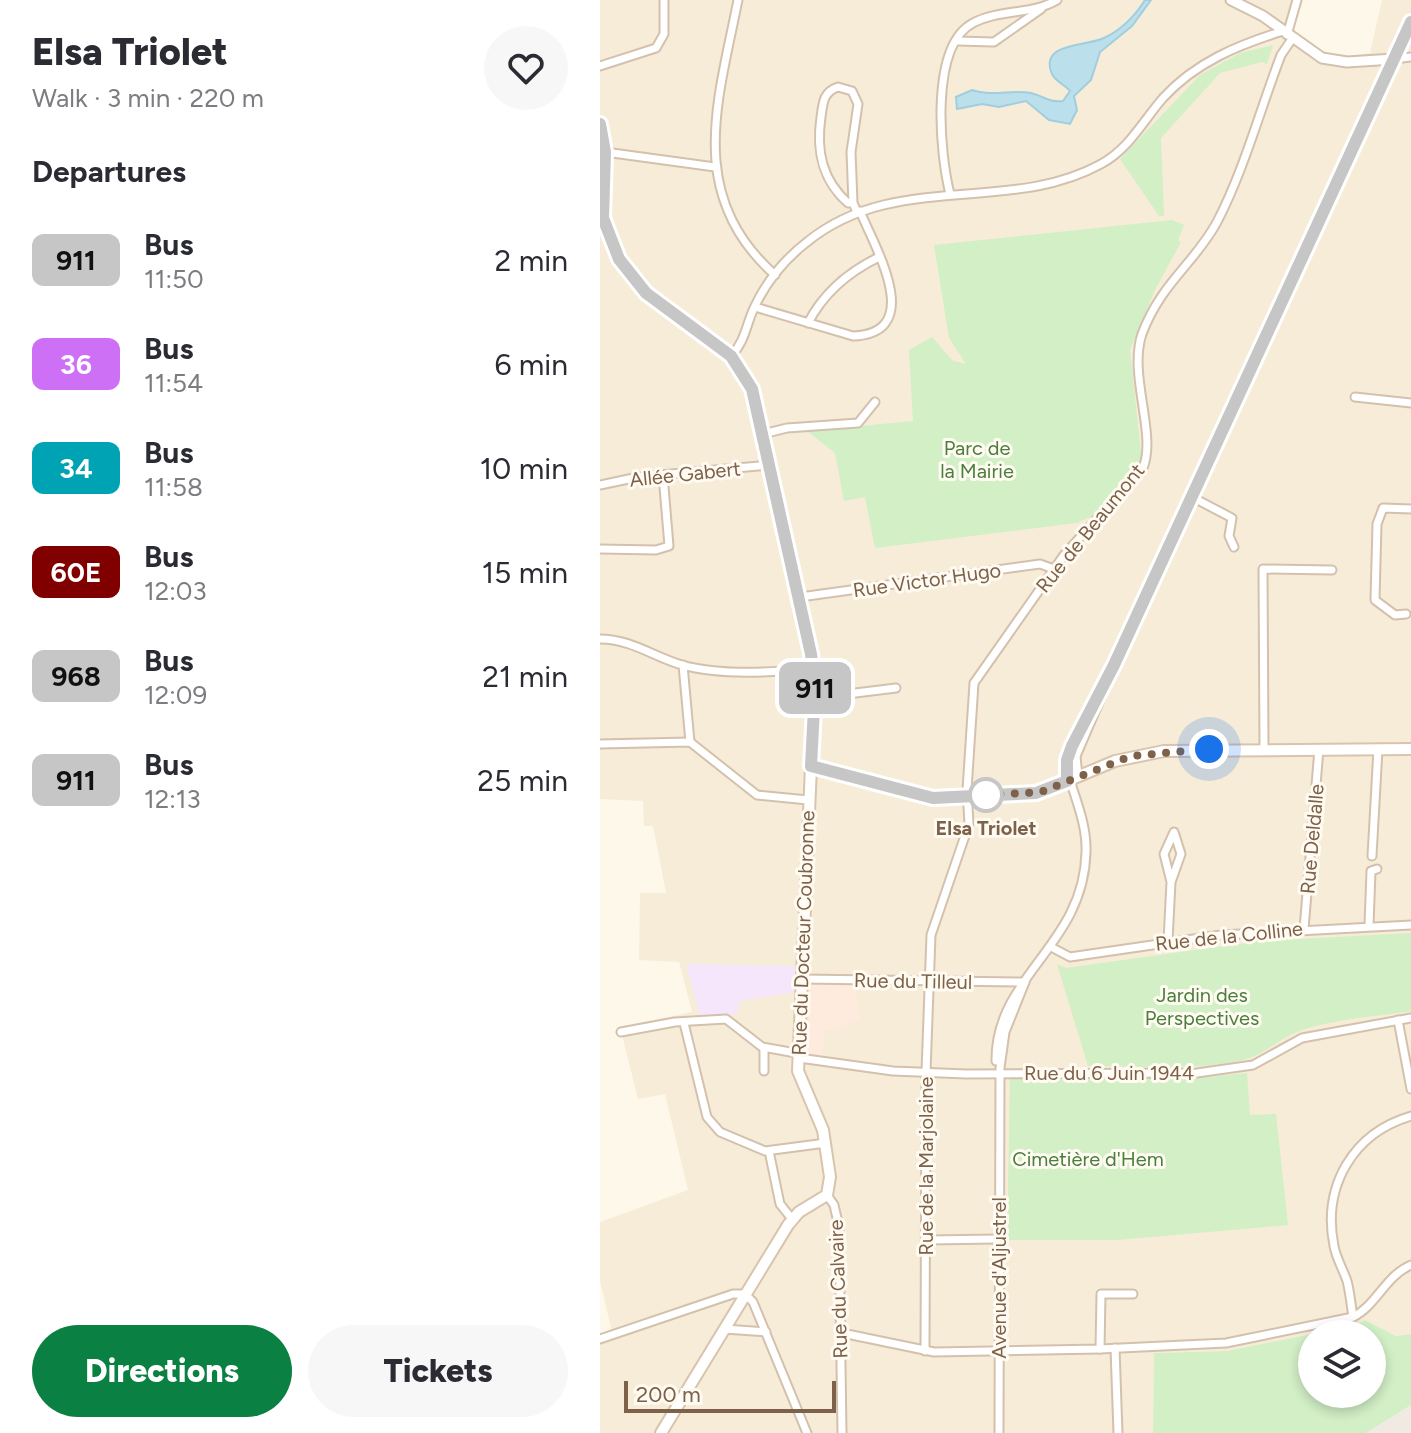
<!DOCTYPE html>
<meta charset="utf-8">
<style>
:root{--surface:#fff;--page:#f7f7f7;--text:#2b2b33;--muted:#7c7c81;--accent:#0b8043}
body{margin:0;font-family:Figtree,sans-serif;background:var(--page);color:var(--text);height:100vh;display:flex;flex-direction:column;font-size:30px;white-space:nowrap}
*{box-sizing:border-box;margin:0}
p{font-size:26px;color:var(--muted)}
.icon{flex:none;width:44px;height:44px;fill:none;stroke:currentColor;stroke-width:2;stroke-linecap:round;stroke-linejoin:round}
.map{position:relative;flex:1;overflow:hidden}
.side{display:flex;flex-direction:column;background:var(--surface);width:600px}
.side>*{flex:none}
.badge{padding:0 16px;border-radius:12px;font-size:28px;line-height:52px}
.fabs{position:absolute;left:698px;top:1320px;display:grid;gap:16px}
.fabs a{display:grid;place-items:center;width:88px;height:88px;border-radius:50%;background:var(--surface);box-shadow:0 4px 12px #0003;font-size:40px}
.scale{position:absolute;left:24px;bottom:20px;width:212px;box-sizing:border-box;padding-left:8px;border:4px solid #7d6149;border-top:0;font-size:22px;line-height:28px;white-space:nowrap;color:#7d6149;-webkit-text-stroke:6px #fffbf2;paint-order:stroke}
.you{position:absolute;width:40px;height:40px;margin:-20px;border:6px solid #fff;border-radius:50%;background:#1a73e8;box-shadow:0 0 0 12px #1a73e833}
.map>.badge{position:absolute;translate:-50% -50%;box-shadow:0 0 0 4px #fff}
h2{padding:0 32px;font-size:30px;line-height:72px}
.round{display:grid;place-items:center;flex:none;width:84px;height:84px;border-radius:42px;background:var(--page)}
.summary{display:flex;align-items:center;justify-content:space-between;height:136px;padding:0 32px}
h1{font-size:38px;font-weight:800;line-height:60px}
.primary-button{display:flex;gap:16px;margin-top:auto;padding:16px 32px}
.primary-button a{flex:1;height:92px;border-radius:48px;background:var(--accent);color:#fff;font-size:32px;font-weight:800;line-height:92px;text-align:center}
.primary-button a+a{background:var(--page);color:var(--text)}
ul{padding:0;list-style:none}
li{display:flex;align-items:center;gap:24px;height:104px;padding:0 32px}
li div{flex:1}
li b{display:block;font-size:30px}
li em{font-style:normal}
li .badge{min-width:88px;font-weight:700;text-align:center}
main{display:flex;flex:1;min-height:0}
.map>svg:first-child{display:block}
</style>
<main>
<section class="side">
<div class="summary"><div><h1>Elsa Triolet</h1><p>Walk · 3 min · 220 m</p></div><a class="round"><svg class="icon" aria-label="heart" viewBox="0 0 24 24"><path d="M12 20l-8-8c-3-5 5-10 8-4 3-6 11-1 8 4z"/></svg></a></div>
<h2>Departures</h2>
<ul>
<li><span class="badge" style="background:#c6c6c6;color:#111">911</span><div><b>Bus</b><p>11:50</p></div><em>2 min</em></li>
<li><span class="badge" style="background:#ce70f6;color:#fff">36</span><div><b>Bus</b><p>11:54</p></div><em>6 min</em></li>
<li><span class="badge" style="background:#00a3b4;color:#fff">34</span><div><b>Bus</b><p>11:58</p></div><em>10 min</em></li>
<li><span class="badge" style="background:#800000;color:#fff">60E</span><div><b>Bus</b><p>12:03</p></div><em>15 min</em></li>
<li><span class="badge" style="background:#c6c6c6;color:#111">968</span><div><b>Bus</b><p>12:09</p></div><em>21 min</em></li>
<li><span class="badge" style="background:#c6c6c6;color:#111">911</span><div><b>Bus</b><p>12:13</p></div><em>25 min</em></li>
</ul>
<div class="primary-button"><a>Directions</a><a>Tickets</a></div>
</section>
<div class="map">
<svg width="811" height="1433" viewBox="0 0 811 1433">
<rect width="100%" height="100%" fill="#fef8ea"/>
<!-- residential -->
<polygon fill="#f7ecd8" points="0,0 700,0 692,26 697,38 718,52 745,57 770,53 782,0 811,0 811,1334 796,1336 765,1320 747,1329 627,1351 554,1353 553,1433 0,1433 0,1337 12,1332 0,1281 0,1222 88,1190 65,1094 38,1099 20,1027 92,1012 79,962 39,960 40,893 66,893 53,826 44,826 43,801 0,799"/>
<!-- commercial -->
<polygon fill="#ffebdd" points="212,981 253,982 261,1020 224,1031 223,1058 207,1055"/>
<!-- industrial -->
<polygon fill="#f0eae3" points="811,1405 811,1433 766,1433"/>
<!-- education -->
<polygon fill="#f6e6fb" points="86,964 195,966 195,992 140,1001 137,1014 100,1015"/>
<!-- green -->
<g fill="#d2efc6">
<polygon points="673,45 667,64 662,62 620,73 561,138 564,216 559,216 520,159 600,75 640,53"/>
<polygon points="572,220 584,225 578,240 581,242 555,290 530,350 542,463 498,513 477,523 275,548 265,497 244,501 235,453 207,431 313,421 309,350 332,337 353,361 366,364 349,338 334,245"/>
<path d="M811 933V1011C776 1017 734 1018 697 1032 677 1040 664 1055 643 1060 593 1071 539 1066 488 1066L457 964 466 968 660 941Z"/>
<polygon points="647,1073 650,1115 676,1114 688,1225 517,1240 407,1240 410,1077 598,1078"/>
<polygon points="765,1320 796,1336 811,1334 811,1405 766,1433 553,1433 554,1353 627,1351 712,1334 712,1394 772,1394 772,1334 714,1334 747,1329"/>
</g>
<!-- water -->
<path fill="#bbe0eb" stroke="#a1cede" stroke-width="2" d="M545 0H551L532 26 500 52 491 80 474 96 477 110 470 124 449 120 426 101 399 107 382 104 357 109 356 97 372 90C392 97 411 89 431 93 443 96 450 103 463 101L470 91C465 85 455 81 452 74 438 42 489 46 504 38 521 30 535 16 545 0Z"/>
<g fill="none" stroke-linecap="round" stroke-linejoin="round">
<!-- minor casing -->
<g stroke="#d3c1ad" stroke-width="11">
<g id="minor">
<path d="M138 0C118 101 85 195 175 275"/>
<polyline points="687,35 697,0"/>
<polyline points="357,41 394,42 441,9"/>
<polyline points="794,59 811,57"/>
<polyline points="0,66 56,48 64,34 64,0"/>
<polyline points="5,152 115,167"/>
<path d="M350 194C340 155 329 46 373 23 399 9 432 15 457 0"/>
<path d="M253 203H248C222 180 216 151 221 117 223 103 223 92 238 87L252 91 258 104 251 152 253 203 257 212"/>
<path d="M155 307 253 336C327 333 274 246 260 211"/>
<path d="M208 323C224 292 248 272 279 257"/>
<path d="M131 356C145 342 146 325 154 308 166 282 185 259 207 242 295 170 409 215 501 164 529 149 543 121 563 98 596 62 638 45 683 31"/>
<polyline points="755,397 811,403"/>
<polyline points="163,434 187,428 258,423 275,402"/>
<polyline points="0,485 38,477 170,465"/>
<polyline points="592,497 632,518 629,536 634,547"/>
<polyline points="0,549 56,550 69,546 63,475"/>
<polyline points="200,597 440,564 454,569"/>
<polyline points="806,614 795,615 775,600 777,524 783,508 811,509"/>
<path d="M0 639C31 639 54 657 82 665 122 676 173 672 213 669"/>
<polyline points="83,665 90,742"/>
<polyline points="215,698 296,688"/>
<polyline points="0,744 90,742 157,795 208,800"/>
<polyline points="664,748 663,569 732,570"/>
<polyline points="772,856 778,749"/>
<polyline points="769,925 771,871 777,869"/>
<polyline points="704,929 719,749"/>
<polyline points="568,941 571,882 581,854 574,832 564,854 571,882"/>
<polyline points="451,947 470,957 621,935 811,925"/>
<polyline points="202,979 425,982"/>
<polyline points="798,1020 811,1089"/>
<polyline points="84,1023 107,1117 120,1132 165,1151 226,1143"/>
<polyline points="21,1032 75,1022 126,1019 162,1047 196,1053 199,1058 293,1071 366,1074 597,1073 653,1065 702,1038 811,1018"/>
<path d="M396 1061C395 976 484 946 486 852 487 827 477 803 470 780"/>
<polyline points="164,1071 164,1048"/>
<polyline points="169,1151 180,1204 192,1219"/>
<polyline points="227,1195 234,1205 239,1227 242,1433"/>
<polyline points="326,1240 398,1239"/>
<path d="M753 1317C751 1305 750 1292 747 1281 743 1269 736 1258 734 1246 722 1186 753 1133 811 1116"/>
<polyline points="124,1329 166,1332"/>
<path d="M242 1333 334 1352 500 1349 626 1343 753 1317C777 1305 785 1276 811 1265"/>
<polyline points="0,1339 133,1294 145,1294 153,1302 207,1433"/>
<polyline points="515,1348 518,1433"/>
<polyline points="500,1349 501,1294 533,1294"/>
<path d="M325 1351 326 1072 331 935 369 824 367 790 374 683 464 555 543 468C557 434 528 375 542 334 561 283 595 263 617 222 644 170 660 110 681 55L692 39"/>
<polyline points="399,1433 400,1068 405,1032 425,982"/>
</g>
</g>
<!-- tertiary casing -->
<g stroke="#d3c1ad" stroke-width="13">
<g id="tertiary">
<polyline points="631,0 663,16 722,58 747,62 794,59"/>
<polyline points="0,124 5,152 3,218 19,259 46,293 131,356 152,389 211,654 215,689 211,766"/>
<polyline points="477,777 475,756 514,665 811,22"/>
<polyline points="467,781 467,760 475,739"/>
</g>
</g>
<!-- secondary casing -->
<g stroke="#d9c4ad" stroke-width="14">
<polyline id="secondary" points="61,1433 188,1225 199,1212 227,1195 230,1177 223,1130 198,1071 211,766 326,797 361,797 441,792 515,761 564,751 811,749"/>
</g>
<!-- minor -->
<use href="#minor" stroke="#fff" stroke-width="7"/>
<!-- tertiary -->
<use href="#tertiary" stroke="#fff" stroke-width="9"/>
<!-- secondary -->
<use href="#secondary" stroke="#fff" stroke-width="10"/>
</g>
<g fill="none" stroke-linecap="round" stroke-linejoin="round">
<!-- line casing -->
<g stroke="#fff" stroke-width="18">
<polyline id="line" points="0,124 5,152 3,218 19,259 46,293 131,356 152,389 211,654 215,689 211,766 333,798 436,793 467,781 467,760 472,746 514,665 811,22"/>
</g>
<!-- line -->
<use href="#line" stroke="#c6c6c6" stroke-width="12"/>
<!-- walk -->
<polyline stroke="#7d6149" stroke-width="8" stroke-dasharray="0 14.4" points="386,795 441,792 531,756 609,749"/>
</g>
<!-- markers -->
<circle fill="#fff" stroke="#c6c6c6" stroke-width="4" cx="386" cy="795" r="16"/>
<g text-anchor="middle" stroke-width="6" stroke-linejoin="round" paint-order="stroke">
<!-- park labels -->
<g font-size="20" fill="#4a7e3d" stroke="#fffbf2">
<text x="377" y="455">Parc de<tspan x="377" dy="23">la Mairie</tspan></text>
<text x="602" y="1002">Jardin des<tspan x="602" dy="23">Perspectives</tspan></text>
<text x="488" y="1166">Cimetière d'Hem</text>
</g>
<!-- street labels -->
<g font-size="20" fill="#7d6149" stroke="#fffbf2">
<text transform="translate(85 474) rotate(-6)" y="7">Allée Gabert</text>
<text transform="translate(490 528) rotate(-51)" y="7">Rue de Beaumont</text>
<text transform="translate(327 580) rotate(-8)" y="7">Rue Victor Hugo</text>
<text transform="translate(712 839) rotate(-85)" y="7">Rue Deldalle</text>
<text transform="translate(203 933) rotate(-88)" y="7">Rue du Docteur Coubronne</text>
<text transform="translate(629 936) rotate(-6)" y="7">Rue de la Colline</text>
<text transform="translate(313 981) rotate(1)" y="7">Rue du Tilleul</text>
<text x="509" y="1080">Rue du 6 Juin 1944</text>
<text transform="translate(326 1166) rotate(-90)" y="7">Rue de la Marjolaine</text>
<text transform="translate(399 1278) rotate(-90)" y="7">Avenue d'Aljustrel</text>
<text transform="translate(238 1289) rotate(-92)" y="7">Rue du Calvaire</text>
</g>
<!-- stop labels -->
<g font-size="20" font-weight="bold" fill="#7d6149" stroke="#fffbf2">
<text x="386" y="835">Elsa Triolet</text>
</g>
</g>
</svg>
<div class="fabs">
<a><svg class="icon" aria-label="layers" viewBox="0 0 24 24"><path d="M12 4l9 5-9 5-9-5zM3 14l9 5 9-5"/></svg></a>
</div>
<div class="scale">200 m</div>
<div class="you" style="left:609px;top:749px"></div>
<b class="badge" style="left:215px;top:688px;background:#c6c6c6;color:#111">911</b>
</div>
</main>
